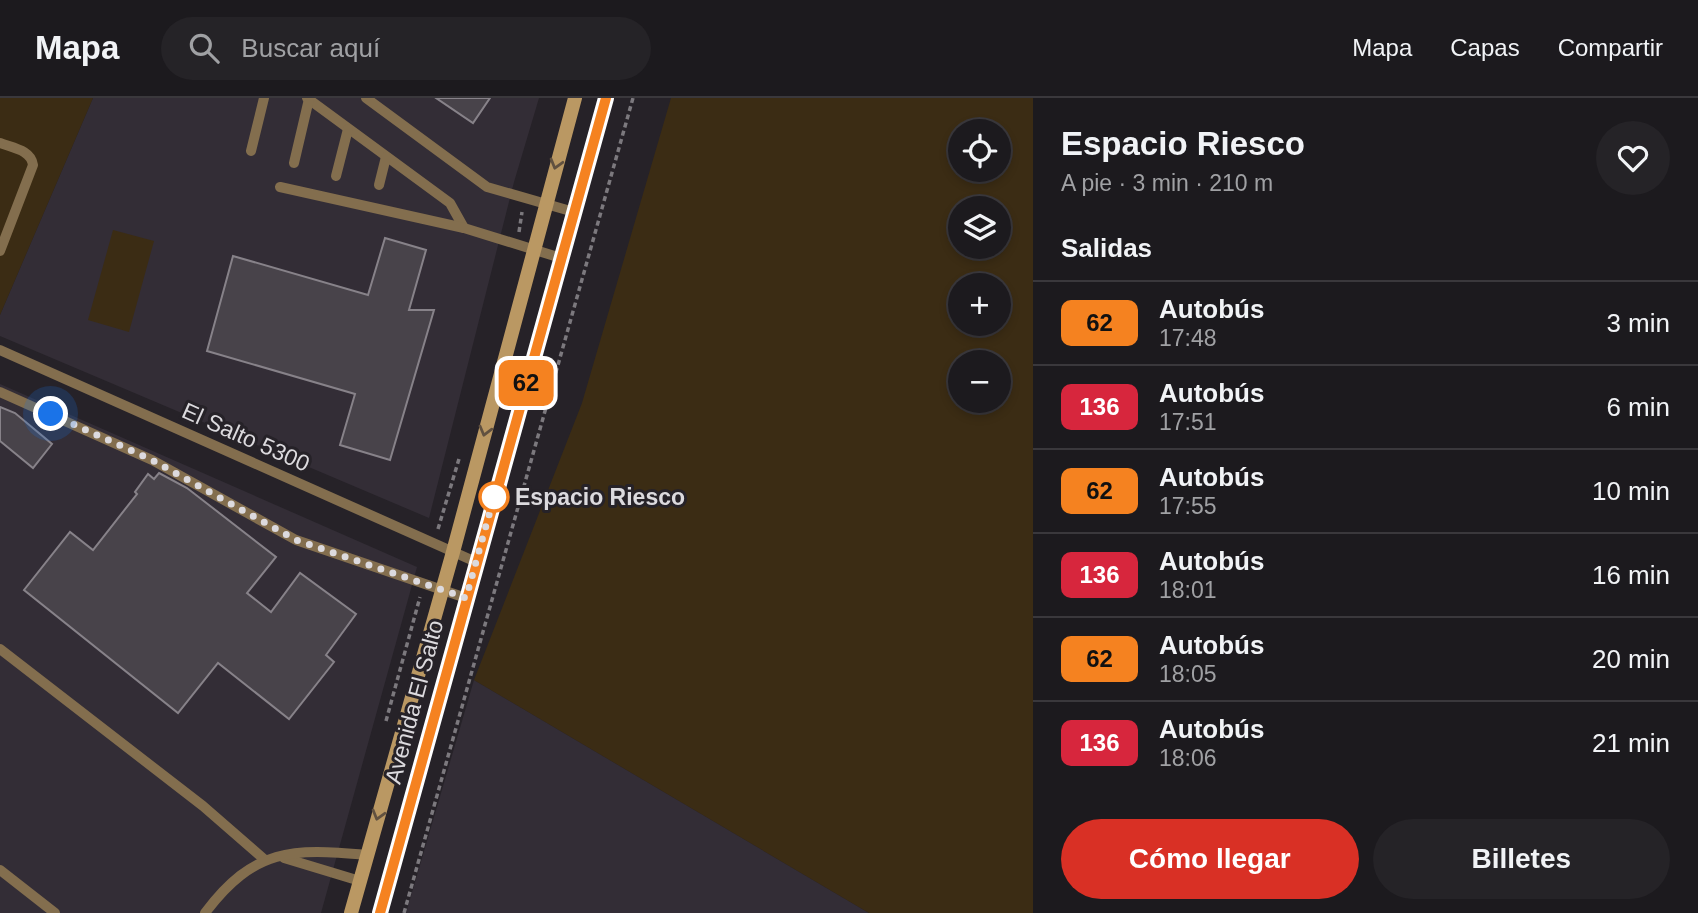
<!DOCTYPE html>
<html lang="es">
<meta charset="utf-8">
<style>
:root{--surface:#1c1a1e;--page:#252327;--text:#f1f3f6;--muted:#a0a1a4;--line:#3a383c;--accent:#d93025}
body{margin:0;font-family:Helvetica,sans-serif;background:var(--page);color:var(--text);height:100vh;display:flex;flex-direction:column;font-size:26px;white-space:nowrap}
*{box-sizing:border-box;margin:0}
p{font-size:23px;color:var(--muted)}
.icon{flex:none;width:38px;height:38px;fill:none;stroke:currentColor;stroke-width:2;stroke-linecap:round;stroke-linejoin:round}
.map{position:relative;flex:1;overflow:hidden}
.side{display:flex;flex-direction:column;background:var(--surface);width:665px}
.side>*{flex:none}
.badge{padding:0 14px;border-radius:10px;font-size:24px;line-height:46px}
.buttons{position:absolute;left:948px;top:21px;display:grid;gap:14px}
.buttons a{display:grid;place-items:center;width:63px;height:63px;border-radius:50%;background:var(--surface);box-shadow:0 4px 10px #0003,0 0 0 2px var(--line);font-size:35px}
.you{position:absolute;width:35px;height:35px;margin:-18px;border:5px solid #fff;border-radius:50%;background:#1a73e8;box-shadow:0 0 0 10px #1a73e833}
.map>.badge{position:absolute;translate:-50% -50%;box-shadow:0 0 0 4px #fff}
h2{padding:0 28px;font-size:26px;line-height:63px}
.round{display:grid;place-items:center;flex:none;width:74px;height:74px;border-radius:37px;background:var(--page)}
.summary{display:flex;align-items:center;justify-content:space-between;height:119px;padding:0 28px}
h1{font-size:33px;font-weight:700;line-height:52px}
.primary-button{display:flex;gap:14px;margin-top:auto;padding:14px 28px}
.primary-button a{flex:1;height:80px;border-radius:42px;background:var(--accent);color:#fff;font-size:28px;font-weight:700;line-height:80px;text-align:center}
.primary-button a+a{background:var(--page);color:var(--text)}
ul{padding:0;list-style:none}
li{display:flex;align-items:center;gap:21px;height:84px;padding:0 28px;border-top:2px solid var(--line)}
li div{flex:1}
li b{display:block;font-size:26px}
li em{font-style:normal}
li .badge{min-width:77px;font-weight:700;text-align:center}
header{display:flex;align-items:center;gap:42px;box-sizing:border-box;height:98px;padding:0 35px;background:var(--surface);border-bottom:2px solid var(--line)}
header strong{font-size:33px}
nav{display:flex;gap:38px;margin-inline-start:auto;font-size:24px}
.search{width:490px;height:63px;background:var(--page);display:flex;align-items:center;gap:18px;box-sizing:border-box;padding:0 24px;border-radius:38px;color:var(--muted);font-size:26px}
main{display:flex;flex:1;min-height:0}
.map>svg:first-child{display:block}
</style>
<header>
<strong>Mapa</strong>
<div class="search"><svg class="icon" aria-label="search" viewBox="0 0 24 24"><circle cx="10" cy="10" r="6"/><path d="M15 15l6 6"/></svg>Buscar aquí</div>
<nav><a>Mapa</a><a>Capas</a><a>Compartir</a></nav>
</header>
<main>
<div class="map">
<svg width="1033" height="815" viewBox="0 0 1033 815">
<rect width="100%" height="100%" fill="#262228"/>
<!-- built -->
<g fill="#332d36">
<polygon points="93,0 539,0 514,84 429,420 0,238 0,217"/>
<polygon points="0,286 417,469 321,815 0,815"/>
<polygon points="474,582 869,815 406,815"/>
</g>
<!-- green -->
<g fill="#3b2c14" fill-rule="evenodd">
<polygon points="0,0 93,0 0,217"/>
<path d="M671 0H1033V815H869L474 582 582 305ZM961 33H999V72H961ZM961 110H999V149H961ZM999 187V226H961V187ZM999 264V303H961V264Z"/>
<polygon points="113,132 154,143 129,234 88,222"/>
</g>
<!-- building -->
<g fill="#48434a" stroke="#878289" stroke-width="2">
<polygon points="436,0 490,0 473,25"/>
<polygon points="385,140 426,152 409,212 434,212 390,362 340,347 355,296 207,253 233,158 368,197"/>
<polygon points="0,309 15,315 52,346 33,370 0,343"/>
<polygon points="159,375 187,390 276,459 247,495 271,514 300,475 356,516 326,557 334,564 289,621 218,565 178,615 24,492 70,434 93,452 137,396 135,394 148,376 154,381"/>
</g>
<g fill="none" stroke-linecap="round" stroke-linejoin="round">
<!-- path -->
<g stroke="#7c797e" stroke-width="3.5" stroke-dasharray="5 3.5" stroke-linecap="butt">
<polyline points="519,134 522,114"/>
<polyline points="438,431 459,361"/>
<polyline points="386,623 420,499"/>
<polyline points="404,815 633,0"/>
</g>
<!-- service -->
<g stroke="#836e4e" stroke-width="10">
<polyline points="307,0 450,105 464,130"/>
<polyline points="366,0 487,89 574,114"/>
<path d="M0 45C13 50 31 52 33 67L0 153"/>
<polyline points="251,53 264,0"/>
<polyline points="294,65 309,1"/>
<polyline points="336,78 348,31"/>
<polyline points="379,87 386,59"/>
<polyline points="280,89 464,130 561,160"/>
<polyline points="0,252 476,464"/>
<polyline points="0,294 152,362 296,442 466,500"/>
<polyline points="0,551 203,708 265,762"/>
<polyline points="284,760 360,783"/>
<polyline points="0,772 55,815"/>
<path d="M205 815C254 750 292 750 367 757"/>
</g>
<!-- secondary -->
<g stroke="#ba9863" stroke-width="14">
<polyline points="351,815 453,454 575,0"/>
<polyline points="380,815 606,0"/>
</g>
</g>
<!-- one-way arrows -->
<defs><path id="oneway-chevron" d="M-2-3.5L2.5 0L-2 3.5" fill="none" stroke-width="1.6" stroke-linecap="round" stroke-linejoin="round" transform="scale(1.75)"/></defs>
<g stroke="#615140">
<use href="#oneway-chevron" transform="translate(556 66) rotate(106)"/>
<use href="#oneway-chevron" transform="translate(485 333) rotate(105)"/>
<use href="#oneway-chevron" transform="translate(378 717) rotate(106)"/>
</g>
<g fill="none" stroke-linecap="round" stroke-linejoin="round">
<!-- line casing -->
<g stroke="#fff" stroke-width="16">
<polyline id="line" points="380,815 606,0"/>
</g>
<!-- line -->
<use href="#line" stroke="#f58220" stroke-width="10"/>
<!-- walk -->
<polyline stroke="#dcdade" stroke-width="7" stroke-dasharray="0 12.6" points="51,316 152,362 296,442 466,500 497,388 494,399"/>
</g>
<!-- markers -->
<circle fill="#fff" stroke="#f58220" stroke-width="3.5" cx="494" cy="399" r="14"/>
<g text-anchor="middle" stroke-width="6" stroke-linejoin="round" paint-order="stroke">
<!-- street labels -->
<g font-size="23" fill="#dcdade" stroke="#262228">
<text transform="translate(246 339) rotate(24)" y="8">El Salto 5300</text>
<text transform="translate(414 604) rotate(-75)" y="8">Avenida El Salto</text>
</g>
<!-- stop labels -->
<g font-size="23" font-weight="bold" fill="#dcdade" stroke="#262228" text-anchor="start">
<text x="515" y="407">Espacio Riesco</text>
</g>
</g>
</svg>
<div class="buttons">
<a><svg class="icon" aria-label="locate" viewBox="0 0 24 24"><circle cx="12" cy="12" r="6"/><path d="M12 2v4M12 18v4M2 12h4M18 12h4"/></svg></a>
<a><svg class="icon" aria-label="layers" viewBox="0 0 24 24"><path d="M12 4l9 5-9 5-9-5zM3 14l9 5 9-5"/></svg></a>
<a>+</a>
<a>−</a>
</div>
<div class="you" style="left:51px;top:316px"></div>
<b class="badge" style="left:526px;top:285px;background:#f58220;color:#111">62</b>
</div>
<section class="side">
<div class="summary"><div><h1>Espacio Riesco</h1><p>A pie · 3 min · 210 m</p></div><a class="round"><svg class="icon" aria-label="heart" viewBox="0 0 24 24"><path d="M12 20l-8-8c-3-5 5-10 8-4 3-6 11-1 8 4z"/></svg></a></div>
<h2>Salidas</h2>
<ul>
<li><span class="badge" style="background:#f58220;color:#111">62</span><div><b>Autobús</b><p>17:48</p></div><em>3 min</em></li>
<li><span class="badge" style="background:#d7263d;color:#fff">136</span><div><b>Autobús</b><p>17:51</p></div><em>6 min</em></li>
<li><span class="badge" style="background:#f58220;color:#111">62</span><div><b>Autobús</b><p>17:55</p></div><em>10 min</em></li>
<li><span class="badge" style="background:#d7263d;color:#fff">136</span><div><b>Autobús</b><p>18:01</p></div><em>16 min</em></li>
<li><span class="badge" style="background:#f58220;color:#111">62</span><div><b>Autobús</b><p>18:05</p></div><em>20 min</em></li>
<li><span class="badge" style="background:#d7263d;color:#fff">136</span><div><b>Autobús</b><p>18:06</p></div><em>21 min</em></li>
</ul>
<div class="primary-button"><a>Cómo llegar</a><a>Billetes</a></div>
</section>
</main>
